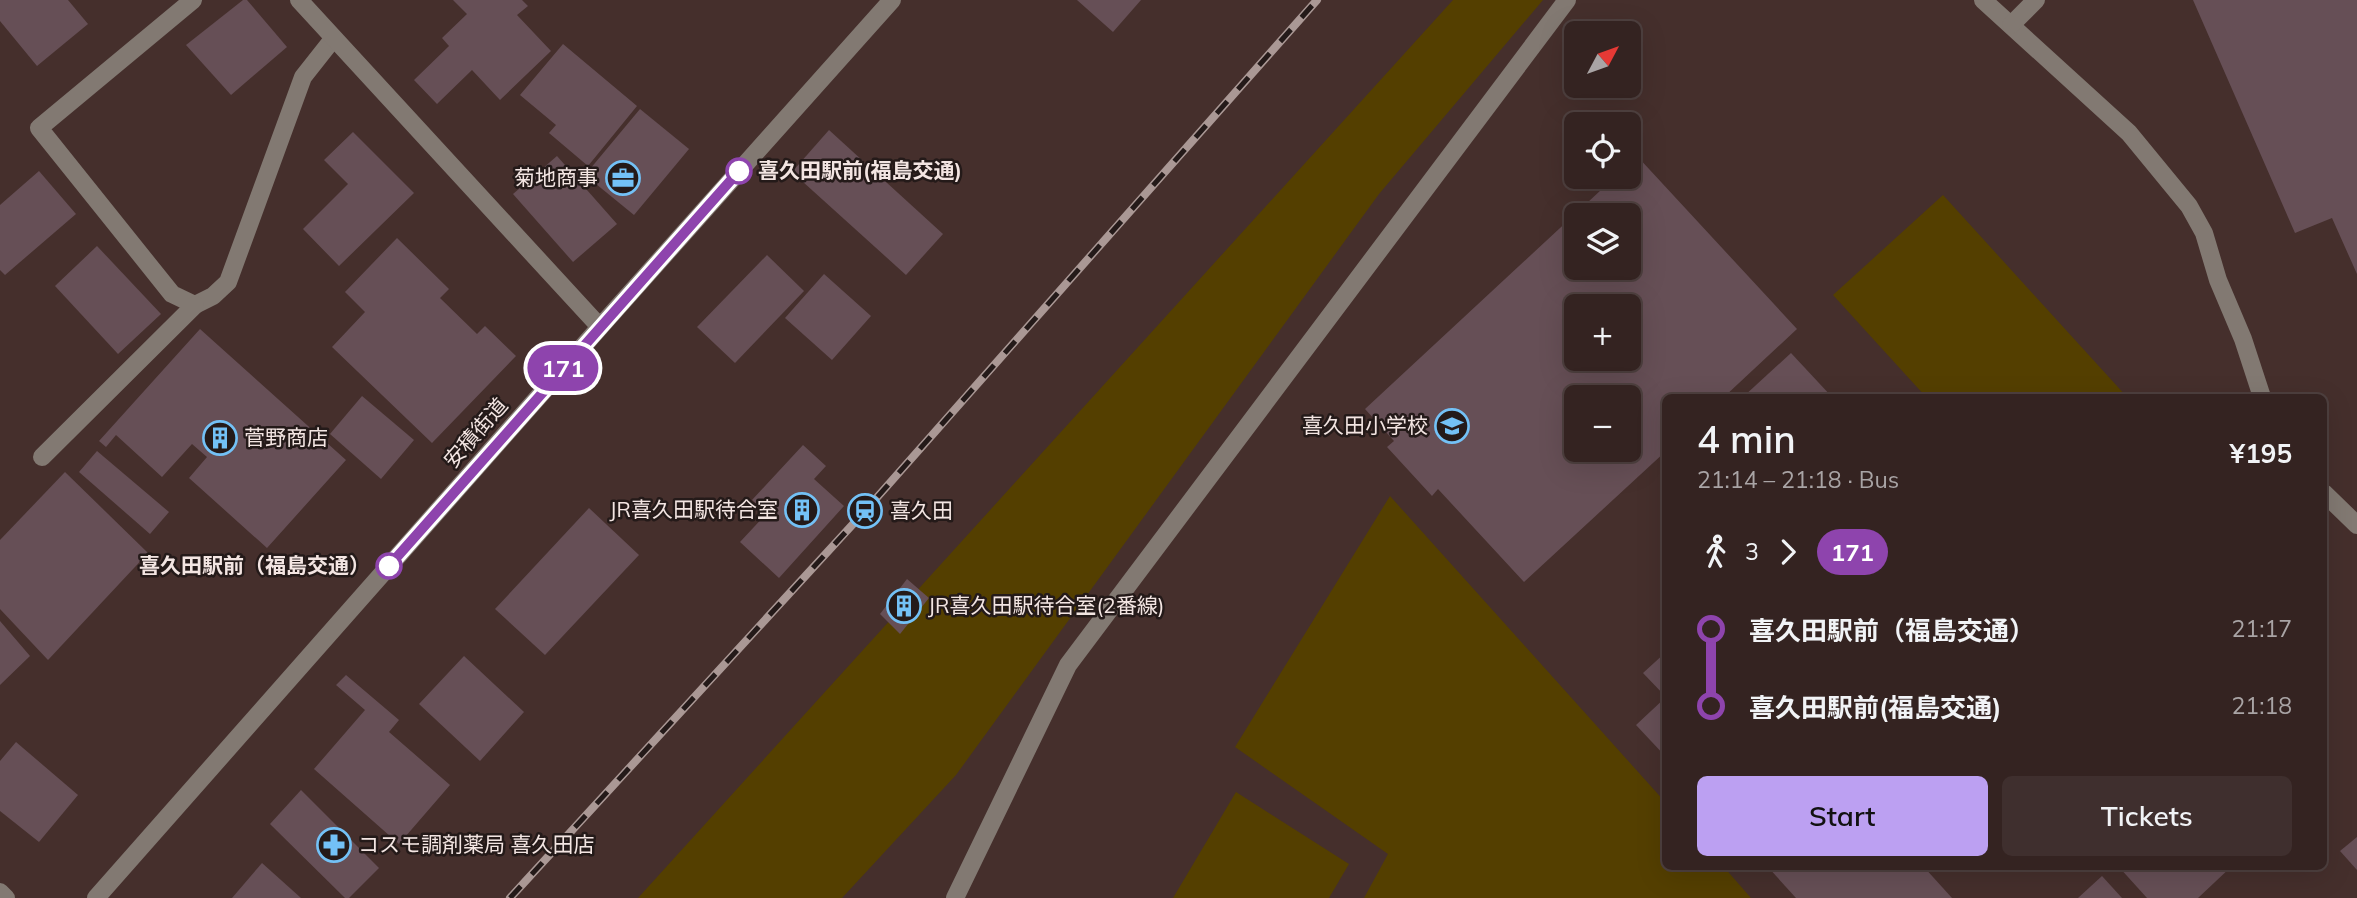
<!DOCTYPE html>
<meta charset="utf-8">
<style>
:root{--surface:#342321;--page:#3f2f2e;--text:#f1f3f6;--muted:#a9a4a5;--line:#4e403f;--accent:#bca0f2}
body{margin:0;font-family:Mulish,"Noto Sans JP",sans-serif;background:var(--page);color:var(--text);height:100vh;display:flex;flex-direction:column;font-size:26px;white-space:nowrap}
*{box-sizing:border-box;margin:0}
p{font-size:23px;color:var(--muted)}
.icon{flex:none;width:38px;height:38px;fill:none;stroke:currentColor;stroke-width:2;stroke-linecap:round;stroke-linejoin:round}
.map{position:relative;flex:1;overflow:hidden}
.sheet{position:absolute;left:1662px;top:394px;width:665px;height:476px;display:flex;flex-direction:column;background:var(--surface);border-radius:10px;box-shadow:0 7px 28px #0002,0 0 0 2px var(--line)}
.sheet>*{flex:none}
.badge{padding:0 14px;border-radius:23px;font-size:24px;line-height:46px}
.needle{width:46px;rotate:49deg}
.buttons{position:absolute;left:1564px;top:21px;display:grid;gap:14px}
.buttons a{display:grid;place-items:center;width:77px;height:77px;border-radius:10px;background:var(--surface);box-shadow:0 7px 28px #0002,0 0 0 2px var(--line);font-size:35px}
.map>.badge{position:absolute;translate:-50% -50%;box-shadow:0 0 0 4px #fff}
.legs{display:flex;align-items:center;gap:10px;height:77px;padding:0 35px;font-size:23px}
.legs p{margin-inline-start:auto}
.headline{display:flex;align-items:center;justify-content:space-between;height:119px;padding:0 35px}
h1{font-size:38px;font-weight:600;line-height:52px}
.cta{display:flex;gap:14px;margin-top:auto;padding:14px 35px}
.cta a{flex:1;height:80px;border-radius:10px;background:var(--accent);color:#111;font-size:28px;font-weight:600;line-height:80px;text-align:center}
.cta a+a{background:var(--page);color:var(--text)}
ul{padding:0 35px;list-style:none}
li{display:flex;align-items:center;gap:24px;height:77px;font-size:26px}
li i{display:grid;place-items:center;width:10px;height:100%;margin:0 9px;background:currentColor}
li i::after{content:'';width:18px;height:18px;margin:-9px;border:5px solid;border-radius:50%;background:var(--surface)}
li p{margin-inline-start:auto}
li:first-child i{background:linear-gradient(#0000 50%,currentColor 0)}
li:last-child i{background:linear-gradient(currentColor 50%,#0000 0)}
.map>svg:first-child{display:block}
</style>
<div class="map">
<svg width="2357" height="898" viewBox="0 0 2357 898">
<rect width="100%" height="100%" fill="#452f2c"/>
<!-- green -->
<g fill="#543f00">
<polygon points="1453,0 1543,0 1379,194 956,775 842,898 638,898"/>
<polygon points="1943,195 2127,397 1926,397 1833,295"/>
<polygon points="1390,496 1666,803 1666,866 1723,866 1751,898 1364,898 1388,854 1235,747"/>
<polygon points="1236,792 1349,864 1329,898 1173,898"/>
</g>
<!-- building -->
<g fill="#664f56" fill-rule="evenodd">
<polygon points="0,0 68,0 88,24 37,66 0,21"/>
<polygon points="243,0 247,0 287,47 231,95 186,45"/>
<polygon points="453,0 522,0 528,6 517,15 551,51 500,100 472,70 437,104 414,80 449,46 442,38 467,14"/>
<polygon points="1077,0 1141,0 1113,32"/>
<polygon points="2193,0 2357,0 2357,274 2332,218 2295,233"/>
<polygon points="563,44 637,106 588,166 549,133 556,125 520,95"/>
<polygon points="640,109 689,149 634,215 585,175"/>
<polygon points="829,130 943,234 906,275 792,172"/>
<polygon points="353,132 414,193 339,266 303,229 348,184 324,160"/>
<polygon points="557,156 617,224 573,262 513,194"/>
<path d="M1637 156 1797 329 1724 397H1666V451L1524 582 1438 489 1432 496 1387 447 1394 441 1365 409 1615 177H1629V163ZM1577 215H1629V268H1577ZM1577 306H1629V359H1577ZM1577 397H1629V450H1577Z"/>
<polygon points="39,171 76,214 5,275 0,270 0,205"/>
<polygon points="397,238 449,289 440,298 477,334 485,326 516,356 432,443 332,347 365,312 345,292"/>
<polygon points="97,246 161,314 118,354 55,286"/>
<polygon points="767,255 804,291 735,363 697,327"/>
<polygon points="824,274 871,316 832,360 785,318"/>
<polygon points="200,329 346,460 267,548 189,478 207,457 192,444 162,477 116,435 106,447 99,441"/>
<polygon points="1791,353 1832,397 1743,397"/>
<polygon points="362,396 414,440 381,479 330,434"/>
<polygon points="803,445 826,466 814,479 844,506 779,578 740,542 767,513 752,500"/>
<polygon points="97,451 169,512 150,534 79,472"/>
<polygon points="65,472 148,553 48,660 0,609 0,540"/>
<polygon points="589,508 639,555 545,655 495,609"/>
<polygon points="907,579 929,598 900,634 880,614"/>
<polygon points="0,621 30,656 0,685"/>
<polygon points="1666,652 1666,757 1636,725 1666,697 1643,673"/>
<polygon points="464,656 524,712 480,761 419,704"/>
<polygon points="346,675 399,720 389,732 450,785 399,844 314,769 365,710 336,685"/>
<polygon points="16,742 78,795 39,842 0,811 0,761"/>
<polygon points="301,790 379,868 349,898 345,898 270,824"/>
<polygon points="2357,837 2357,870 2340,851"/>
<polygon points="262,863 301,898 232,898"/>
<polygon points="1767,866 1923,866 1952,898 1796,898"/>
<polygon points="2118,866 2232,866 2198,898 2147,898"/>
<polygon points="2102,876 2122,898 2078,898"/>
</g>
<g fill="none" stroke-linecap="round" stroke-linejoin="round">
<!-- minor -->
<g stroke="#827972" stroke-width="18">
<polyline points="193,0 39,128 172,294 195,305 213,296 228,282 303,77 333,39"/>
<polyline points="299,0 600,327"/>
<polyline points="1983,0 2129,133 2189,206 2204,233 2218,280 2243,339 2262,397"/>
<polyline points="2011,25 2036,0"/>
<polyline points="42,457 195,305"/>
<polyline points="2324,493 2357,525"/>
<polyline points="0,892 6,898"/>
<polyline points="96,898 600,327 892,0"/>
<polyline points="955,898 1068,665 1567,0"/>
</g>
<!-- rail casing -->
<g stroke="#aa9895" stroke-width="8">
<polyline id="rail" points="510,898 865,511 1317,0"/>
</g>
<!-- rail -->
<use href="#rail" stroke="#241a19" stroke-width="5" stroke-dasharray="16" stroke-linecap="butt"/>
</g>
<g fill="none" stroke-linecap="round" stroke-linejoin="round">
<!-- line-1 casing -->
<g stroke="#fff" stroke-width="16">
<polyline id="line-1" points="389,566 739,171"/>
</g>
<!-- line-1 -->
<use href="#line-1" stroke="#8e44ad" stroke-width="10"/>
</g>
<!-- icons -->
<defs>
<g id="office-ring" transform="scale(1.75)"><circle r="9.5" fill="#241a19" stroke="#73c1f6" stroke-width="1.5"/><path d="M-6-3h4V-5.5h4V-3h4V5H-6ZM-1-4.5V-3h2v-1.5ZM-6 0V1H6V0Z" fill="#73c1f6"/></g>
<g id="school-ring" transform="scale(1.75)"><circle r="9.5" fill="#241a19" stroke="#73c1f6" stroke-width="1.5"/><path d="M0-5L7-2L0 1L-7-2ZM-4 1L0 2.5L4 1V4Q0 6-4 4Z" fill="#73c1f6"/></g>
<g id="building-ring" transform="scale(1.75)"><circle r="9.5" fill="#241a19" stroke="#73c1f6" stroke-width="1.5"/><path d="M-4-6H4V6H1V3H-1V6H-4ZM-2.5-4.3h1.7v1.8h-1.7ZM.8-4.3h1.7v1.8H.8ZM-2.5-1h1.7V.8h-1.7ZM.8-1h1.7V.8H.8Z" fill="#73c1f6"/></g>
<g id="station-ring" transform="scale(1.75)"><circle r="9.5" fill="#241a19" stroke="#73c1f6" stroke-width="1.5"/><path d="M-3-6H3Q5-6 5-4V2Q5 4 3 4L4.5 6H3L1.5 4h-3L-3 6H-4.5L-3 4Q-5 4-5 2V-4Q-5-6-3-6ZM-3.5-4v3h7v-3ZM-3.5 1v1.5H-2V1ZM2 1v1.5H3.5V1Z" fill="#73c1f6"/></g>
<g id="pharmacy-ring" transform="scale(1.75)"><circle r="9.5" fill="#241a19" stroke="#73c1f6" stroke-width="1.5"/><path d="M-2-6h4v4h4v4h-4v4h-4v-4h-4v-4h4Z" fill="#73c1f6"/></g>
</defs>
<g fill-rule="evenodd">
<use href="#office-ring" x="623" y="178"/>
<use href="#school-ring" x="1452" y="426"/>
<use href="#building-ring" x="220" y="438"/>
<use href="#building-ring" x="802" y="510"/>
<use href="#station-ring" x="865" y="511"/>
<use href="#building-ring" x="904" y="606"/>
<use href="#pharmacy-ring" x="334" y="845"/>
</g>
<!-- markers -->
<g fill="#fff" stroke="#8e44ad" stroke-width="3.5">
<circle cx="739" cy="171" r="12"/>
<circle cx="389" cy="566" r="12"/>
</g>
<g text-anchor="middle" stroke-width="5" stroke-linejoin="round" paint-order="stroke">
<!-- stop labels -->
<g font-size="21" font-weight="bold" fill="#f3e5e2" stroke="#241a19" text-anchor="start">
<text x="758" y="178">喜久田駅前(福島交通)</text>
<text x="370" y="573" text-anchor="end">喜久田駅前（福島交通）</text>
</g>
<!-- poi labels -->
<g font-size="21" fill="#f3e5e2" stroke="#241a19" text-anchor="start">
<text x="598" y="185" text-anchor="end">菊地商事</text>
<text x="1428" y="433" text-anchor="end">喜久田小学校</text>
<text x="244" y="445">菅野商店</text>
<text x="778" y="517" text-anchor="end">JR喜久田駅待合室</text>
<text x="890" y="518">喜久田</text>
<text x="928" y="613">JR喜久田駅待合室(2番線)</text>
<text x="358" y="852">コスモ調剤薬局 喜久田店</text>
</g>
<!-- street labels -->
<g font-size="21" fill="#f3e5e2" stroke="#241a19">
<text transform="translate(476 433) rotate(-49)" y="7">安積街道</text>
</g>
</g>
</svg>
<div class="buttons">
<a><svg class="needle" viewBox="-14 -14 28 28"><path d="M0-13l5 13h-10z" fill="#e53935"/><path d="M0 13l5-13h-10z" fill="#a9a4a5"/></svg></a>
<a><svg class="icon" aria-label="locate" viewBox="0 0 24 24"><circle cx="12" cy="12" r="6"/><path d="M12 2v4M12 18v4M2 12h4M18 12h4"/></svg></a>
<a><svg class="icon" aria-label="layers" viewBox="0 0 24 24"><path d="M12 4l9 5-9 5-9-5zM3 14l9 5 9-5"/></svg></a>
<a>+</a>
<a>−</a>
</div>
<b class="badge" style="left:563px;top:368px;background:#8e44ad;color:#fff">171</b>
<section class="sheet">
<div class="headline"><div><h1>4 min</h1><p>21:14 – 21:18 · Bus</p></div><b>¥195</b></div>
<div class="legs"><svg class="icon" aria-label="walk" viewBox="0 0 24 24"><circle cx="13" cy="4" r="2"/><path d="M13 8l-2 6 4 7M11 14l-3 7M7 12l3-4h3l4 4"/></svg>3<svg class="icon" aria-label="forward" viewBox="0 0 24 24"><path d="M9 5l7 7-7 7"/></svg><b class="badge" style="background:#8e44ad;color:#fff">171</b></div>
<ul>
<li><i style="color:#8e44ad"></i><b>喜久田駅前（福島交通）</b><p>21:17</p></li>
<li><i style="color:#8e44ad"></i><b>喜久田駅前(福島交通)</b><p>21:18</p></li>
</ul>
<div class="cta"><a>Start</a><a>Tickets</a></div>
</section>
</div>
